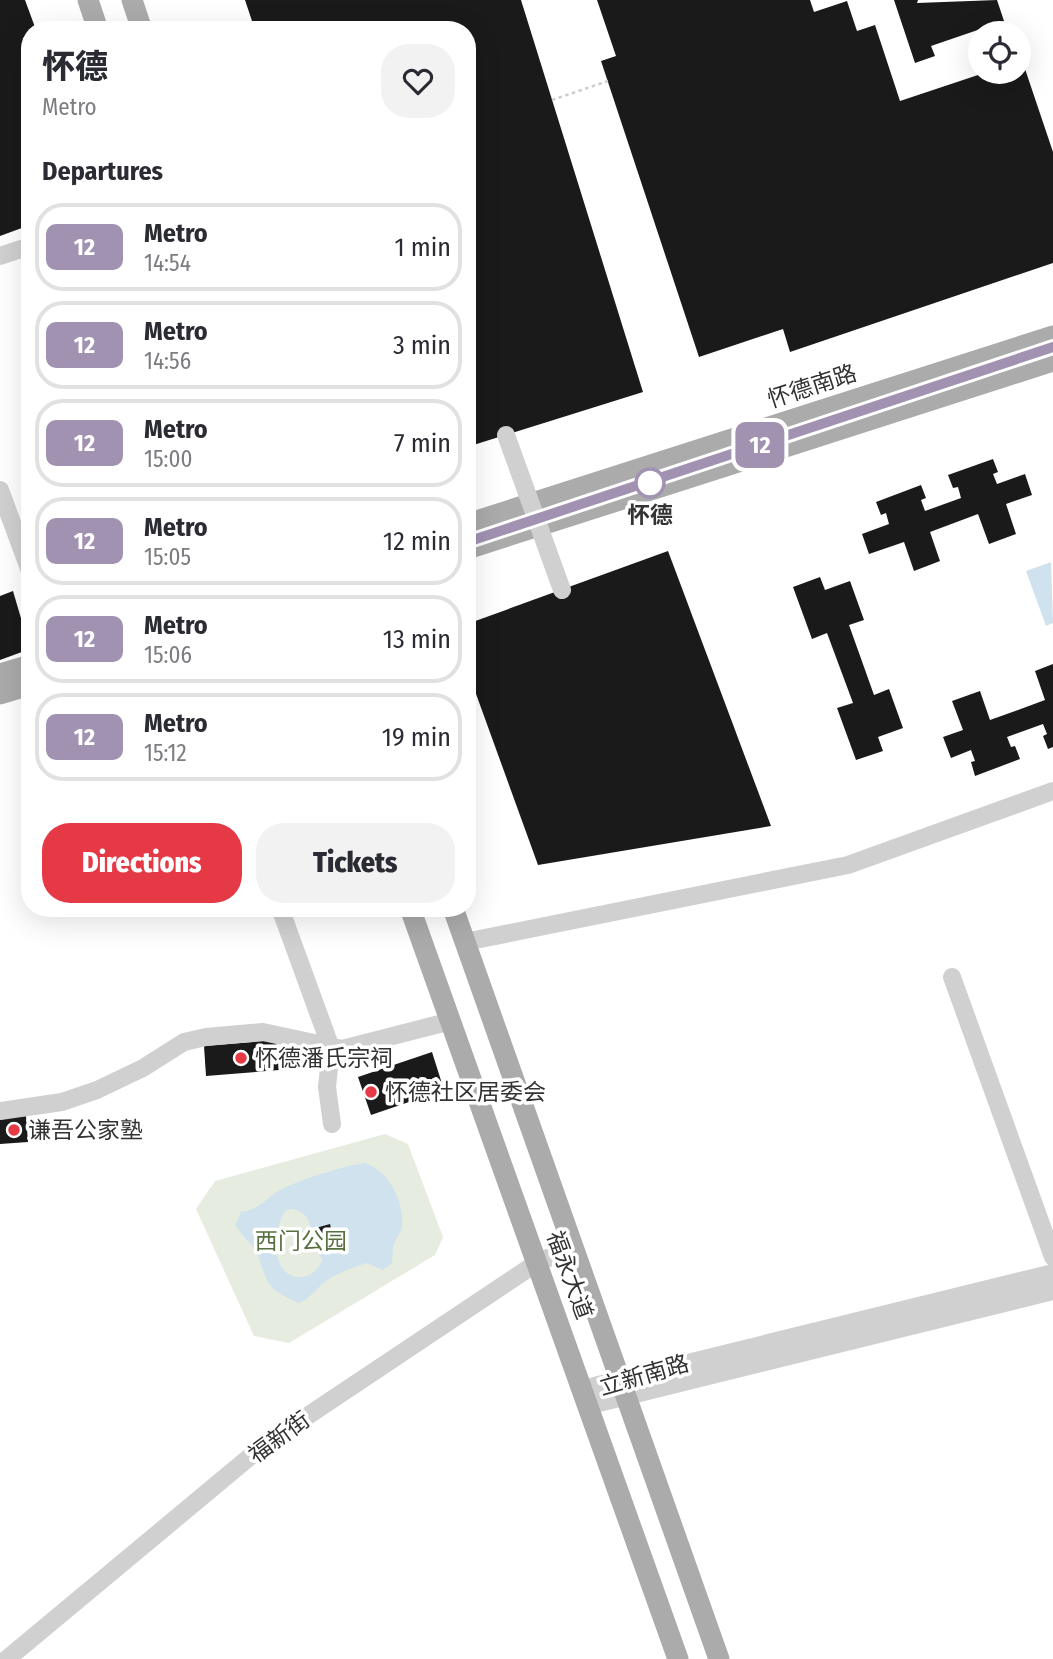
<!DOCTYPE html>
<meta charset="utf-8">
<style>
:root{--surface:#fff;--page:#f2f2f3;--text:#2b2b33;--muted:#7c7c81;--line:#e1e1e2;--accent:#e63946}
body{margin:0;font-family:"Fira Sans Condensed","Noto Sans SC",sans-serif;background:var(--page);color:var(--text);height:100vh;display:flex;flex-direction:column;font-size:26px;white-space:nowrap}
*{box-sizing:border-box;margin:0}
p{font-size:23px;color:var(--muted)}
.icon{flex:none;width:38px;height:38px;fill:none;stroke:currentColor;stroke-width:2;stroke-linecap:round;stroke-linejoin:round}
.map{position:relative;flex:1;overflow:hidden}
.panel{position:absolute;left:21px;top:21px;width:455px;height:896px;display:flex;flex-direction:column;background:var(--surface);border-radius:28px;box-shadow:0 7px 28px #0002}
.panel>*{flex:none}
.badge{padding:0 14px;border-radius:10px;font-size:24px;line-height:46px}
.tools{position:absolute;left:968px;top:21px;display:grid;gap:14px}
.tools a{display:grid;place-items:center;width:63px;height:63px;border-radius:50%;background:var(--surface);box-shadow:0 7px 28px #0002;font-size:35px}
.map>.badge{position:absolute;translate:-50% -50%;box-shadow:0 0 0 4px #fff}
h2{padding:0 21px;font-size:26px;line-height:63px}
.round{display:grid;place-items:center;flex:none;width:74px;height:74px;border-radius:28px;background:var(--page)}
.overview{display:flex;align-items:center;justify-content:space-between;height:119px;padding:0 21px}
h1{font-size:33px;font-weight:800;line-height:52px}
.button{display:flex;gap:14px;margin-top:auto;padding:14px 21px}
.button a{flex:1;height:80px;border-radius:28px;background:var(--accent);color:#fff;font-size:28px;font-weight:800;line-height:80px;text-align:center}
.button a+a{background:var(--page);color:var(--text)}
ul{padding:0;list-style:none}
li{display:flex;align-items:center;gap:21px;height:88px;margin:0 14px 10px;padding:0 7px;border:4px solid var(--line);border-radius:28px}
li div{flex:1}
li b{display:block;font-size:26px}
li em{font-style:normal}
li .badge{min-width:77px;font-weight:700;text-align:center}
.map>svg:first-child{display:block}
</style>
<div class="map">
<svg width="1053" height="1659" viewBox="0 0 1053 1659">
<rect width="100%" height="100%" fill="#fff"/>
<!-- green -->
<polygon fill="#e6ecdf" points="385,1134 408,1144 443,1237 435,1255 289,1343 254,1336 196,1209 215,1181"/>
<!-- water -->
<g fill="#cfe2ee" fill-rule="evenodd">
<polygon points="1051,562 1053,623 1046,626 1026,571"/>
<path d="M365 1163C389 1171 404 1201 402 1226 401 1234 395 1239 393 1247 392 1252 393 1257 392 1263L383 1270 366 1263C355 1267 340 1272 329 1279 318 1286 311 1298 299 1303 267 1289 269 1286 258 1256 254 1245 242 1236 235 1225L241 1212C257 1209 261 1204 274 1194 293 1181 343 1166 365 1163ZM293 1209C316 1216 307 1228 313 1245 315 1250 319 1254 322 1259 318 1277 295 1284 283 1269 272 1255 276 1222 286 1210Z"/>
</g>
<!-- building -->
<g fill="#1a1a1a">
<polygon points="0,0 25,0 36,30 30,30 30,225 0,236"/>
<polygon points="245,0 521,0 643,392 467,447 467,30 255,30"/>
<polygon points="597,0 810,0 814,12 847,1 857,31 875,25 900,101 987,72 1018,72 1018,61 1022,60 1053,152 1053,263 790,352 783,329 699,357 601,61 616,56"/>
<polygon points="894,0 918,0 917,3 997,0 1004,21 931,46 935,56 915,63"/>
<polygon points="993,459 998,472 993,474 997,484 1025,474 1032,495 1006,504 1016,534 989,544 978,514 930,532 940,561 914,571 904,542 869,554 862,534 889,524 886,513 881,515 876,502 921,485 926,498 921,500 925,511 961,498 958,487 953,488 948,475"/>
<polygon points="668,551 771,826 538,865 467,669 467,624"/>
<polygon points="820,577 825,590 850,581 864,620 849,625 874,695 889,689 903,728 878,737 883,751 856,760 837,708 853,703 827,633 812,639 793,587"/>
<polygon points="13,591 30,649 0,660 0,596"/>
<polygon points="1053,664 1053,747 1048,749 1043,736 1047,734 1043,724 1007,737 1011,747 1015,746 1020,759 975,776 971,762 975,761 971,750 951,758 943,737 963,730 952,701 980,691 990,720 1018,710 1045,700 1035,671"/>
<polygon points="276,1040 279,1070 206,1076 204,1046"/>
<polygon points="432,1052 444,1090 371,1115 358,1077"/>
<polygon points="26,1116 28,1142 0,1144 0,1118"/>
<polygon points="330,1224 334,1242 317,1247 312,1229"/>
</g>
<g fill="none" stroke-linecap="round" stroke-linejoin="round">
<!-- path -->
<polyline stroke="#cdcdcd" stroke-width="2.5" stroke-dasharray="3.5 3.5" stroke-linecap="butt" points="552,100 608,81"/>
<!-- minor -->
<g stroke="#d0d0d0" stroke-width="18">
<polyline points="0,256 30,246"/>
<polyline points="0,490 30,571"/>
<polyline points="280,908 331,1048 327,1087 332,1124"/>
<polyline points="465,942 848,865 1053,791"/>
<polyline points="952,977 1053,1257"/>
<polyline points="0,1111 62,1102 97,1090 143,1068 184,1042 206,1037 263,1032 342,1049 451,1021"/>
<polyline points="1053,1273 594,1386 585,1396 599,1403 1053,1291"/>
<polyline points="7,1659 264,1445 538,1262 574,1248"/>
</g>
<!-- major -->
<g stroke="#ababab" stroke-width="21">
<polyline points="88,0 98,30"/>
<polyline points="132,0 142,30"/>
<polyline points="467,524 1053,336"/>
<polyline points="467,549 1053,361"/>
<polyline points="0,674 30,665"/>
<polyline points="0,694 30,685"/>
<polyline points="410,908 678,1659"/>
<polyline points="453,908 719,1659"/>
</g>
<!-- minor-bridge -->
<polyline stroke="#d0d0d0" stroke-width="18" points="506,435 562,590"/>
</g>
<g fill="none" stroke-linecap="round" stroke-linejoin="round">
<!-- line casing -->
<g stroke="#fff" stroke-width="16">
<polyline id="line" points="467,542 1053,347"/>
</g>
<!-- line -->
<use href="#line" stroke="#a192b2" stroke-width="10"/>
</g>
<!-- markers -->
<circle fill="#fff" stroke="#a192b2" stroke-width="3.5" cx="650" cy="483" r="14"/>
<g fill="#e63946" stroke="#fff" stroke-width="2.5">
<circle cx="241" cy="1058" r="7"/>
<circle cx="371" cy="1092" r="7"/>
<circle cx="14" cy="1130" r="7"/>
</g>
<g text-anchor="middle" stroke-width="7" stroke-linejoin="round" paint-order="stroke">
<!-- street labels -->
<g font-size="23" fill="#333" stroke="#fff">
<text transform="translate(812 386) rotate(-18)" y="8">怀德南路</text>
<text transform="translate(570 1275) rotate(70)" y="8">福永大道</text>
<text transform="translate(644 1375) rotate(-16)" y="8">立新南路</text>
<text transform="translate(279 1437) rotate(-36)" y="8">福新街</text>
</g>
<!-- stop labels -->
<g font-size="23" font-weight="bold" fill="#333" stroke="#fff">
<text x="650" y="523">怀德</text>
</g>
<!-- poi labels -->
<g font-size="23" fill="#333" stroke="#fff" text-anchor="start">
<text x="255" y="1066">怀德潘氏宗祠</text>
<text x="385" y="1100">怀德社区居委会</text>
<text x="28" y="1138">谦吾公家塾</text>
</g>
<!-- park labels -->
<g font-size="23" fill="#56703f" stroke="#fff">
<text x="301" y="1249">西门公园</text>
</g>
</g>
</svg>
<div class="tools">
<a><svg class="icon" aria-label="locate" viewBox="0 0 24 24"><circle cx="12" cy="12" r="6"/><path d="M12 2v4M12 18v4M2 12h4M18 12h4"/></svg></a>
</div>
<b class="badge" style="left:760px;top:445px;background:#a192b2;color:#fff">12</b>
<section class="panel">
<div class="overview"><div><h1>怀德</h1><p>Metro</p></div><a class="round"><svg class="icon" aria-label="heart" viewBox="0 0 24 24"><path d="M12 20l-8-8c-3-5 5-10 8-4 3-6 11-1 8 4z"/></svg></a></div>
<h2>Departures</h2>
<ul>
<li><span class="badge" style="background:#a192b2;color:#fff">12</span><div><b>Metro</b><p>14:54</p></div><em>1 min</em></li>
<li><span class="badge" style="background:#a192b2;color:#fff">12</span><div><b>Metro</b><p>14:56</p></div><em>3 min</em></li>
<li><span class="badge" style="background:#a192b2;color:#fff">12</span><div><b>Metro</b><p>15:00</p></div><em>7 min</em></li>
<li><span class="badge" style="background:#a192b2;color:#fff">12</span><div><b>Metro</b><p>15:05</p></div><em>12 min</em></li>
<li><span class="badge" style="background:#a192b2;color:#fff">12</span><div><b>Metro</b><p>15:06</p></div><em>13 min</em></li>
<li><span class="badge" style="background:#a192b2;color:#fff">12</span><div><b>Metro</b><p>15:12</p></div><em>19 min</em></li>
</ul>
<div class="button"><a>Directions</a><a>Tickets</a></div>
</section>
</div>
